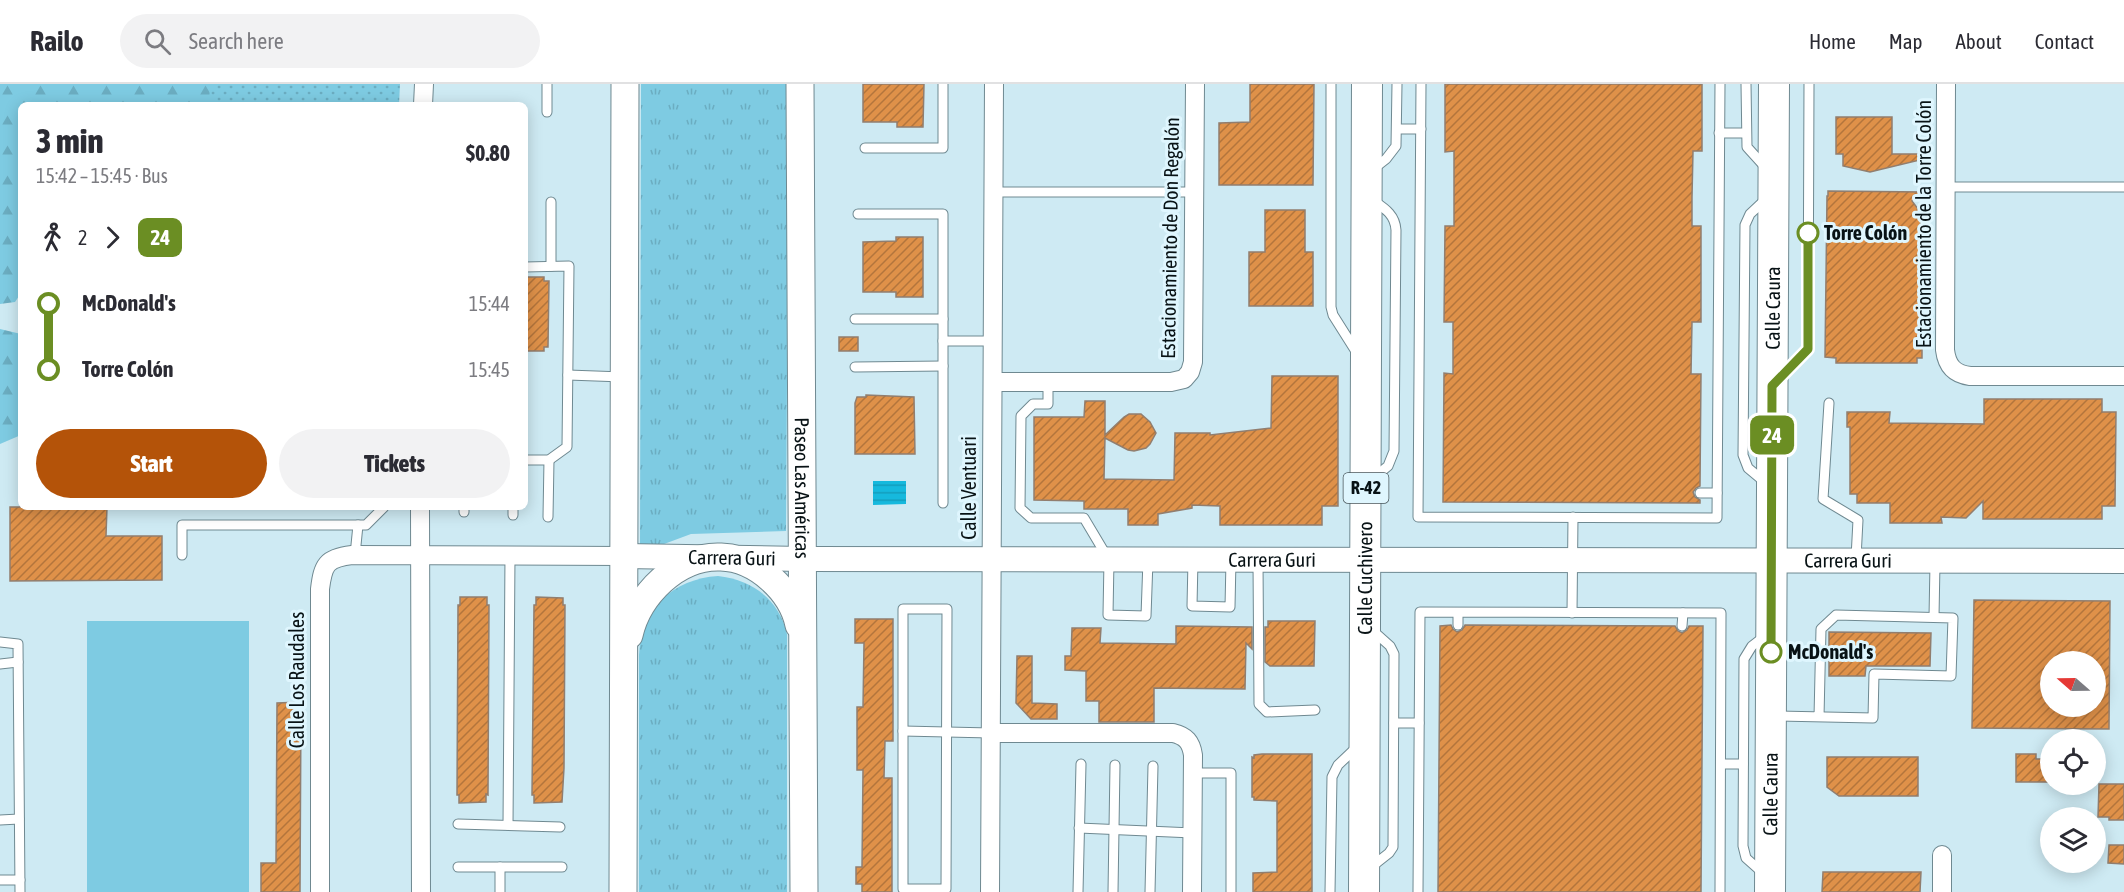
<!DOCTYPE html>
<meta charset="utf-8">
<style>
:root{--surface:#fff;--page:#f2f2f3;--text:#2b2b33;--muted:#7c7c81;--line:#e1e1e2;--accent:#b45309}
body{margin:0;font-family:"Asap Condensed",sans-serif;background:var(--page);color:var(--text);height:100vh;display:flex;flex-direction:column;font-size:22px;white-space:nowrap}
*{box-sizing:border-box;margin:0}
p{font-size:20px;color:var(--muted)}
.icon{flex:none;width:33px;height:33px;fill:none;stroke:currentColor;stroke-width:2;stroke-linecap:round;stroke-linejoin:round}
.map{position:relative;flex:1;overflow:hidden}
.sheet{position:absolute;left:18px;top:18px;width:510px;height:408px;display:flex;flex-direction:column;background:var(--surface);border-radius:9px;box-shadow:0 3px 15px #0003}
.sheet>*{flex:none}
.badge{padding:0 12px;border-radius:9px;font-size:21px;line-height:39px}
.needle{width:39px;rotate:290deg}
.controls{position:absolute;left:2040px;top:567px;display:grid;gap:12px}
.controls a{display:grid;place-items:center;width:66px;height:66px;border-radius:50%;background:var(--surface);box-shadow:0 3px 15px #0003;font-size:30px}
.map>.badge{position:absolute;translate:-50% -50%;box-shadow:0 0 0 3px #fff}
.legs{display:flex;align-items:center;gap:9px;height:66px;padding:0 18px;font-size:20px}
.legs p{margin-inline-start:auto}
.head{display:flex;align-items:center;justify-content:space-between;height:102px;padding:0 18px}
h1{font-size:33px;font-weight:800;line-height:45px}
.action{display:flex;gap:12px;margin-top:auto;padding:12px 18px}
.action a{flex:1;height:69px;border-radius:36px;background:var(--accent);color:#fff;font-size:24px;font-weight:800;line-height:69px;text-align:center}
.action a+a{background:var(--page);color:var(--text)}
ul{padding:0 18px;list-style:none}
li{display:flex;align-items:center;gap:21px;height:66px;font-size:22px}
li i{display:grid;place-items:center;width:9px;height:100%;margin:0 8px;background:currentColor}
li i::after{content:'';width:15px;height:15px;margin:-8px;border:4px solid;border-radius:50%;background:var(--surface)}
li p{margin-inline-start:auto}
li:first-child i{background:linear-gradient(#0000 50%,currentColor 0)}
li:last-child i{background:linear-gradient(currentColor 50%,#0000 0)}
header{display:flex;align-items:center;gap:36px;box-sizing:border-box;height:84px;padding:0 30px;background:var(--surface);border-bottom:2px solid var(--line)}
header strong{font-size:28px}
nav{display:flex;gap:33px;margin-inline-start:auto;font-size:21px}
.search{width:420px;height:54px;background:var(--page);display:flex;align-items:center;gap:15px;box-sizing:border-box;padding:0 21px;border-radius:33px;color:var(--muted);font-size:22px}
.map>svg:first-child{display:block}
</style>
<header>
<strong>Railo</strong>
<div class="search"><svg class="icon" aria-label="search" viewBox="0 0 24 24"><circle cx="10" cy="10" r="6"/><path d="M15 15l6 6"/></svg>Search here</div>
<nav><a>Home</a><a>Map</a><a>About</a><a>Contact</a></nav>
</header>
<div class="map">
<svg width="2124" height="808" viewBox="0 0 2124 808">
<defs>
<pattern id="grass-tufts" width="24" height="20" patternUnits="userSpaceOnUse" patternTransform="scale(1.5)"><rect width="24" height="20" fill="#7ecbe2"/><path d="M3 7l-1-3M5 7V3M7 7l1-3M15 17l-1-3M17 17v-4M19 17l1-3" fill="none" stroke="#6badc1"/></pattern>
<pattern id="forest-firs" width="22" height="20" patternUnits="userSpaceOnUse" patternTransform="scale(1.5)"><rect width="22" height="20" fill="#7ecbe2"/><path d="M5 1l3.5 6h-7zM16 11l3.5 6h-7z" fill="#6badc1"/></pattern>
<pattern id="park-dots" width="8" height="8" patternUnits="userSpaceOnUse" patternTransform="scale(1.5)"><rect width="8" height="8" fill="#7ecbe2"/><path d="M2 2h.1M6 6h.1" fill="none" stroke="#6badc1" stroke-width="1.8" stroke-linecap="round"/></pattern>
<pattern id="water-rules" width="6" height="5" patternUnits="userSpaceOnUse" patternTransform="scale(1.5)"><rect width="6" height="5" fill="#16b9dd"/><path d="M0 2.5h6" fill="none" stroke="#139ebd"/></pattern>
<pattern id="building-hatch" width="6" height="6" patternUnits="userSpaceOnUse" patternTransform="scale(1.5)"><rect width="6" height="6" fill="#df9149"/><path d="M-1 1l2-2M0 6l6-6M5 7l2-2" fill="none" stroke="#b3753c"/></pattern>
</defs>
<rect width="100%" height="100%" fill="#ceeaf3"/>
<!-- grass -->
<g fill="url(#grass-tufts)">
<polygon points="641,0 789,0 786,447 691,450 656,463 640,461"/>
<path d="M718 492C752 496 779 515 787 550V808H639V571C641 524 673 495 718 492Z"/>
</g>
<!-- forest -->
<g fill="url(#forest-firs)">
<polygon points="0,0 281,0 277,21 21,21 21,209 15,218 0,220"/>
<polygon points="0,245 21,250 21,351 0,360"/>
</g>
<!-- park -->
<polygon fill="url(#park-dots)" points="210,0 400,0 399,21 209,21"/>
<!-- pitch -->
<rect fill="#7ecbe2" x="87" y="537" width="162" height="271"/>
<!-- water -->
<polygon fill="url(#water-rules)" points="873,397 906,397 906,420 873,421"/>
<!-- building -->
<g fill="url(#building-hatch)" stroke="#917e6f" stroke-width="1.5" fill-rule="evenodd">
<polygon points="863,0 924,0 923,43 897,43 897,38 863,38"/>
<polygon points="1250,0 1314,0 1313,101 1219,101 1219,39 1250,38"/>
<polygon points="1445,0 1702,0 1702,67 1693,67 1692,113 1692,142 1701,142 1701,238 1692,238 1691,290 1701,290 1700,402 1696,404 1693,408 1695,413 1700,416 1700,419 1443,418 1444,289 1453,290 1453,238 1444,238 1445,142 1454,142 1454,67 1445,68"/>
<polygon points="1836,33 1892,33 1892,70 1923,70 1924,75 1870,88 1843,82 1843,70 1836,70"/>
<polygon points="1828,107 1923,108 1912,117 1921,129 1920,148 1922,148 1922,274 1917,274 1917,279 1836,279 1836,274 1825,273 1827,112 1828,112"/>
<polygon points="1265,126 1305,126 1305,168 1313,168 1313,222 1249,222 1249,168 1265,168"/>
<polygon points="896,153 923,153 923,213 896,213 896,208 863,208 863,158 896,157"/>
<polygon points="525,193 544,193 544,197 549,197 548,263 544,263 544,267 525,267"/>
<rect x="839" y="253" width="19" height="14"/>
<polygon points="1272,292 1338,292 1338,422 1322,422 1322,441 1220,441 1220,422 1192,421 1192,424 1158,430 1158,441 1128,441 1128,425 1084,425 1084,417 1034,416 1034,333 1084,333 1085,317 1105,317 1105,351 1124,333 1129,330 1141,330 1150,338 1156,349 1150,360 1146,364 1134,367 1128,366 1105,354 1104,395 1174,396 1175,349 1210,349 1210,351 1271,344"/>
<polygon points="866,311 914,313 915,370 855,370 855,319 857,313 866,313"/>
<polygon points="1984,315 2102,315 2102,328 2116,328 2115,422 2102,422 2102,435 1983,435 1983,417 1966,434 1941,433 1942,439 1890,439 1890,419 1857,419 1857,410 1850,410 1850,343 1847,343 1847,328 1890,328 1889,339 1984,340"/>
<polygon points="10,423 107,423 106,452 162,452 162,496 10,497"/>
<polygon points="460,513 487,513 487,521 489,521 488,711 486,710 486,718 459,719 459,711 457,711 458,521 460,521"/>
<polygon points="536,513 563,514 563,521 565,521 564,684 562,718 534,719 534,711 532,711 534,521 536,521"/>
<path d="M1974 516 2110 517 2109 645 1972 644ZM2050 578H2096V622H2050Z"/>
<polygon points="855,535 893,535 893,657 885,657 884,694 892,694 892,808 862,808 862,800 856,800 856,783 862,783 863,686 857,686 857,623 863,623 864,559 855,559"/>
<polygon points="1268,537 1315,537 1314,582 1270,582 1265,578 1265,543 1268,543"/>
<polygon points="1451,541 1453,545 1457,548 1462,546 1465,541 1675,542 1678,547 1682,549 1687,546 1689,542 1703,542 1701,808 1438,808 1440,542"/>
<polygon points="1176,542 1252,543 1252,565 1246,559 1245,605 1154,604 1154,638 1099,638 1099,617 1086,617 1086,587 1065,586 1065,572 1071,572 1072,544 1101,544 1100,559 1176,560"/>
<polygon points="1829,548 1931,549 1930,582 1866,582 1865,592 1829,592"/>
<polygon points="1017,572 1032,572 1032,619 1057,620 1057,635 1031,635 1016,619"/>
<polygon points="301,618 300,808 261,808 261,779 276,779 277,619"/>
<polygon points="1262,670 1312,670 1312,808 1253,808 1253,789 1277,788 1277,717 1254,716 1254,713 1252,713 1252,673 1254,674 1254,671"/>
<polygon points="2016,670 2036,670 2036,675 2050,675 2050,698 2016,698"/>
<polygon points="1827,673 1918,673 1918,712 1839,712 1827,703"/>
<polygon points="2099,700 2124,700 2124,736 2109,736 2109,733 2098,733"/>
<polygon points="2109,761 2124,761 2124,780 2108,779"/>
<polygon points="1823,788 1921,788 1920,808 1822,808"/>
</g>
<g fill="none" stroke-linecap="round" stroke-linejoin="round">
<!-- service casing -->
<g stroke="#6f8991" stroke-width="11">
<g id="service">
<polyline points="1331,0 1331,223 1333,231 1357,269"/>
<polyline points="1421,0 1418,433 1717,434 1720,0"/>
<polyline points="1746,0 1747,63 1766,84"/>
<polyline points="547,28 547,0"/>
<polyline points="1397,45 1421,45"/>
<polyline points="1719,49 1746,49"/>
<polyline points="865,64 943,64 943,0"/>
<polyline points="1372,86 1386,75 1396,62 1397,0"/>
<polyline points="1946,103 2124,103"/>
<polyline points="993,108 1194,108"/>
<polyline points="858,130 943,130 943,419"/>
<polyline points="551,182 551,118"/>
<polyline points="525,183 569,182 567,363 549,376 525,376"/>
<polyline points="855,235 943,235"/>
<polyline points="943,257 993,257"/>
<polyline points="855,283 943,282"/>
<polyline points="568,291 623,293"/>
<polyline points="1780,294 1808,265 1809,0"/>
<polyline points="1048,298 1048,320 1033,320 1021,332 1020,424 1031,434 1084,434 1109,476 1108,531 1146,532 1148,476"/>
<polyline points="1829,319 1823,415 1858,436 1856,474"/>
<path d="M1371 396 1388 382 1394 367 1396 146C1395 130 1384 124 1371 115"/>
<polyline points="1766,399 1748,384 1743,371 1745,141 1750,130 1766,115"/>
<polyline points="1700,409 1717,409"/>
<polyline points="464,428 464,423"/>
<polyline points="513,431 513,423"/>
<polyline points="548,433 549,376"/>
<polyline points="182,471 182,441 366,441 384,423"/>
<polyline points="355,471 358,441"/>
<polyline points="1193,476 1192,522 1230,523 1231,476"/>
<polyline points="1258,478 1259,620 1267,628 1315,626"/>
<polygon points="903,525 947,525 946,805 903,805"/>
<polyline points="1572,529 1573,433"/>
<polyline points="1934,533 1935,479"/>
<polyline points="1458,541 1458,529"/>
<polyline points="1682,542 1683,529"/>
<polyline points="0,558 18,560 20,808"/>
<polyline points="0,580 18,578"/>
<polyline points="1774,632 1873,634 1874,590 1951,592 1953,534 1836,531 1821,545 1819,633"/>
<polyline points="1394,639 1419,639"/>
<polyline points="903,647 991,649"/>
<polyline points="1721,680 1743,680"/>
<polyline points="1193,689 1231,689 1231,808"/>
<polyline points="0,736 19,735"/>
<polyline points="458,740 560,743"/>
<polyline points="508,741 510,472"/>
<polyline points="1079,744 1193,749"/>
<polyline points="458,783 562,783"/>
<polyline points="1370,784 1389,769 1393,763 1394,570 1390,562 1371,545"/>
<polyline points="1764,790 1746,774 1743,762 1744,575 1752,562 1765,552"/>
<polyline points="0,796 20,796"/>
<polyline points="500,808 500,783"/>
<polyline points="1078,808 1081,680"/>
<polyline points="1113,808 1115,681"/>
<polyline points="1150,808 1153,682"/>
<polyline points="1330,808 1332,693 1338,681 1358,662"/>
<polyline points="1418,808 1420,528 1721,529 1720,808"/>
</g>
</g>
<!-- minor casing -->
<g stroke="#6f8991" stroke-width="20">
<g id="minor">
<path d="M1946 0 1945 266C1947 282 1954 290 1970 292H2124"/>
<polyline points="423,21 424,0"/>
<polyline points="993,298 1171,298 1184,295 1190,288 1193,278 1195,0"/>
<polyline points="420,423 421,808"/>
<path d="M991 649H1173C1186 652 1191 658 1193 671L1192 808"/>
<path d="M320 808V505C323 481 326 474 352 471L624 472"/>
<polyline points="990,808 994,0"/>
<polyline points="1942,808 1942,771"/>
</g>
</g>
<!-- tertiary casing -->
<g stroke="#6f8991" stroke-width="26">
<g id="tertiary">
<path id="s1" d="M624 472 802 475 2124 477"/>
</g>
</g>
<!-- secondary casing -->
<g stroke="#6f8991" stroke-width="29">
<g id="secondary">
<path id="s2" d="M800 0 804 808"/>
<path d="M629 551C638 511 677 471 721 473 757 474 792 507 799 541"/>
<polyline points="623,808 625,0"/>
</g>
</g>
<!-- primary casing -->
<g stroke="#6f8991" stroke-width="32">
<g id="primary">
<path id="s3" d="M1364 808 1367 0"/>
<path id="s4" d="M1770 808 1774 0"/>
</g>
</g>
<!-- service -->
<use href="#service" stroke="#fff" stroke-width="9"/>
<!-- minor -->
<use href="#minor" stroke="#fff" stroke-width="18"/>
<!-- tertiary -->
<use href="#tertiary" stroke="#fff" stroke-width="24"/>
<!-- secondary -->
<use href="#secondary" stroke="#fff" stroke-width="27"/>
<!-- primary -->
<use href="#primary" stroke="#fff" stroke-width="30"/>
</g>
<g fill="none" stroke-linecap="round" stroke-linejoin="round">
<!-- line-1 casing -->
<g stroke="#fff" stroke-width="14">
<polyline id="line-1" points="1771,568 1772,302 1808,265 1808,149"/>
</g>
<!-- line-1 -->
<use href="#line-1" stroke="#6b8e23" stroke-width="9"/>
</g>
<!-- markers -->
<g fill="#fff" stroke="#6b8e23" stroke-width="3">
<circle cx="1808" cy="149" r="10"/>
<circle cx="1771" cy="568" r="10"/>
</g>
<g text-anchor="middle" stroke-width="6" stroke-linejoin="round" paint-order="stroke">
<!-- shield labels -->
<rect fill="#dff6fe" stroke="#48565b" stroke-width="1.5" x="1343.5" y="389" width="45" height="30" rx="4.5"/>
<g font-size="18" font-weight="bold" fill="#081215">
<text x="1366" y="410">R-42</text>
</g>
<!-- street labels -->
<g font-size="20" fill="#081215" stroke="#dff6fe">
<text transform="translate(1924 140) rotate(-90)" y="7">Estacionamiento de la Torre Colón</text>
<text transform="translate(1170 154) rotate(-89)" y="7">Estacionamiento de Don Regalón</text>
<text dy="7" stroke="none"><textPath href="#s4" startOffset="584">Calle Caura</textPath></text>
<text dy="7" stroke="none"><textPath href="#s2" startOffset="404">Paseo Las Américas</textPath></text>
<text transform="translate(969 404) rotate(-90)" y="7">Calle Ventuari</text>
<text dy="7" stroke="none"><textPath href="#s1" startOffset="108">Carrera Guri</textPath></text>
<text dy="7" stroke="none"><textPath href="#s1" startOffset="648">Carrera Guri</textPath></text>
<text dy="7" stroke="none"><textPath href="#s1" startOffset="1224">Carrera Guri</textPath></text>
<text dy="7" stroke="none"><textPath href="#s3" startOffset="314">Calle Cuchivero</textPath></text>
<text transform="translate(297 596) rotate(-90)" y="7">Calle Los Raudales</text>
<text dy="7" stroke="none"><textPath href="#s4" startOffset="98">Calle Caura</textPath></text>
</g>
<!-- stop labels -->
<g font-size="20" font-weight="bold" fill="#081215" stroke="#dff6fe" text-anchor="start">
<text x="1824" y="156">Torre Colón</text>
<text x="1788" y="575">McDonald's</text>
</g>
</g>
</svg>
<div class="controls">
<a><svg class="needle" viewBox="-14 -14 28 28"><path d="M0-13l5 13h-10z" fill="#e53935"/><path d="M0 13l5-13h-10z" fill="#7c7c81"/></svg></a>
<a><svg class="icon" aria-label="locate" viewBox="0 0 24 24"><circle cx="12" cy="12" r="6"/><path d="M12 2v4M12 18v4M2 12h4M18 12h4"/></svg></a>
<a><svg class="icon" aria-label="layers" viewBox="0 0 24 24"><path d="M12 4l9 5-9 5-9-5zM3 14l9 5 9-5"/></svg></a>
</div>
<b class="badge" style="left:1772px;top:351px;background:#6b8e23;color:#fff">24</b>
<section class="sheet">
<div class="head"><div><h1>3 min</h1><p>15:42 – 15:45 · Bus</p></div><b>$0.80</b></div>
<div class="legs"><svg class="icon" aria-label="walk" viewBox="0 0 24 24"><circle cx="13" cy="4" r="2"/><path d="M13 8l-2 6 4 7M11 14l-3 7M7 12l3-4h3l4 4"/></svg>2<svg class="icon" aria-label="forward" viewBox="0 0 24 24"><path d="M9 5l7 7-7 7"/></svg><b class="badge" style="background:#6b8e23;color:#fff">24</b></div>
<ul>
<li><i style="color:#6b8e23"></i><b>McDonald's</b><p>15:44</p></li>
<li><i style="color:#6b8e23"></i><b>Torre Colón</b><p>15:45</p></li>
</ul>
<div class="action"><a>Start</a><a>Tickets</a></div>
</section>
</div>
